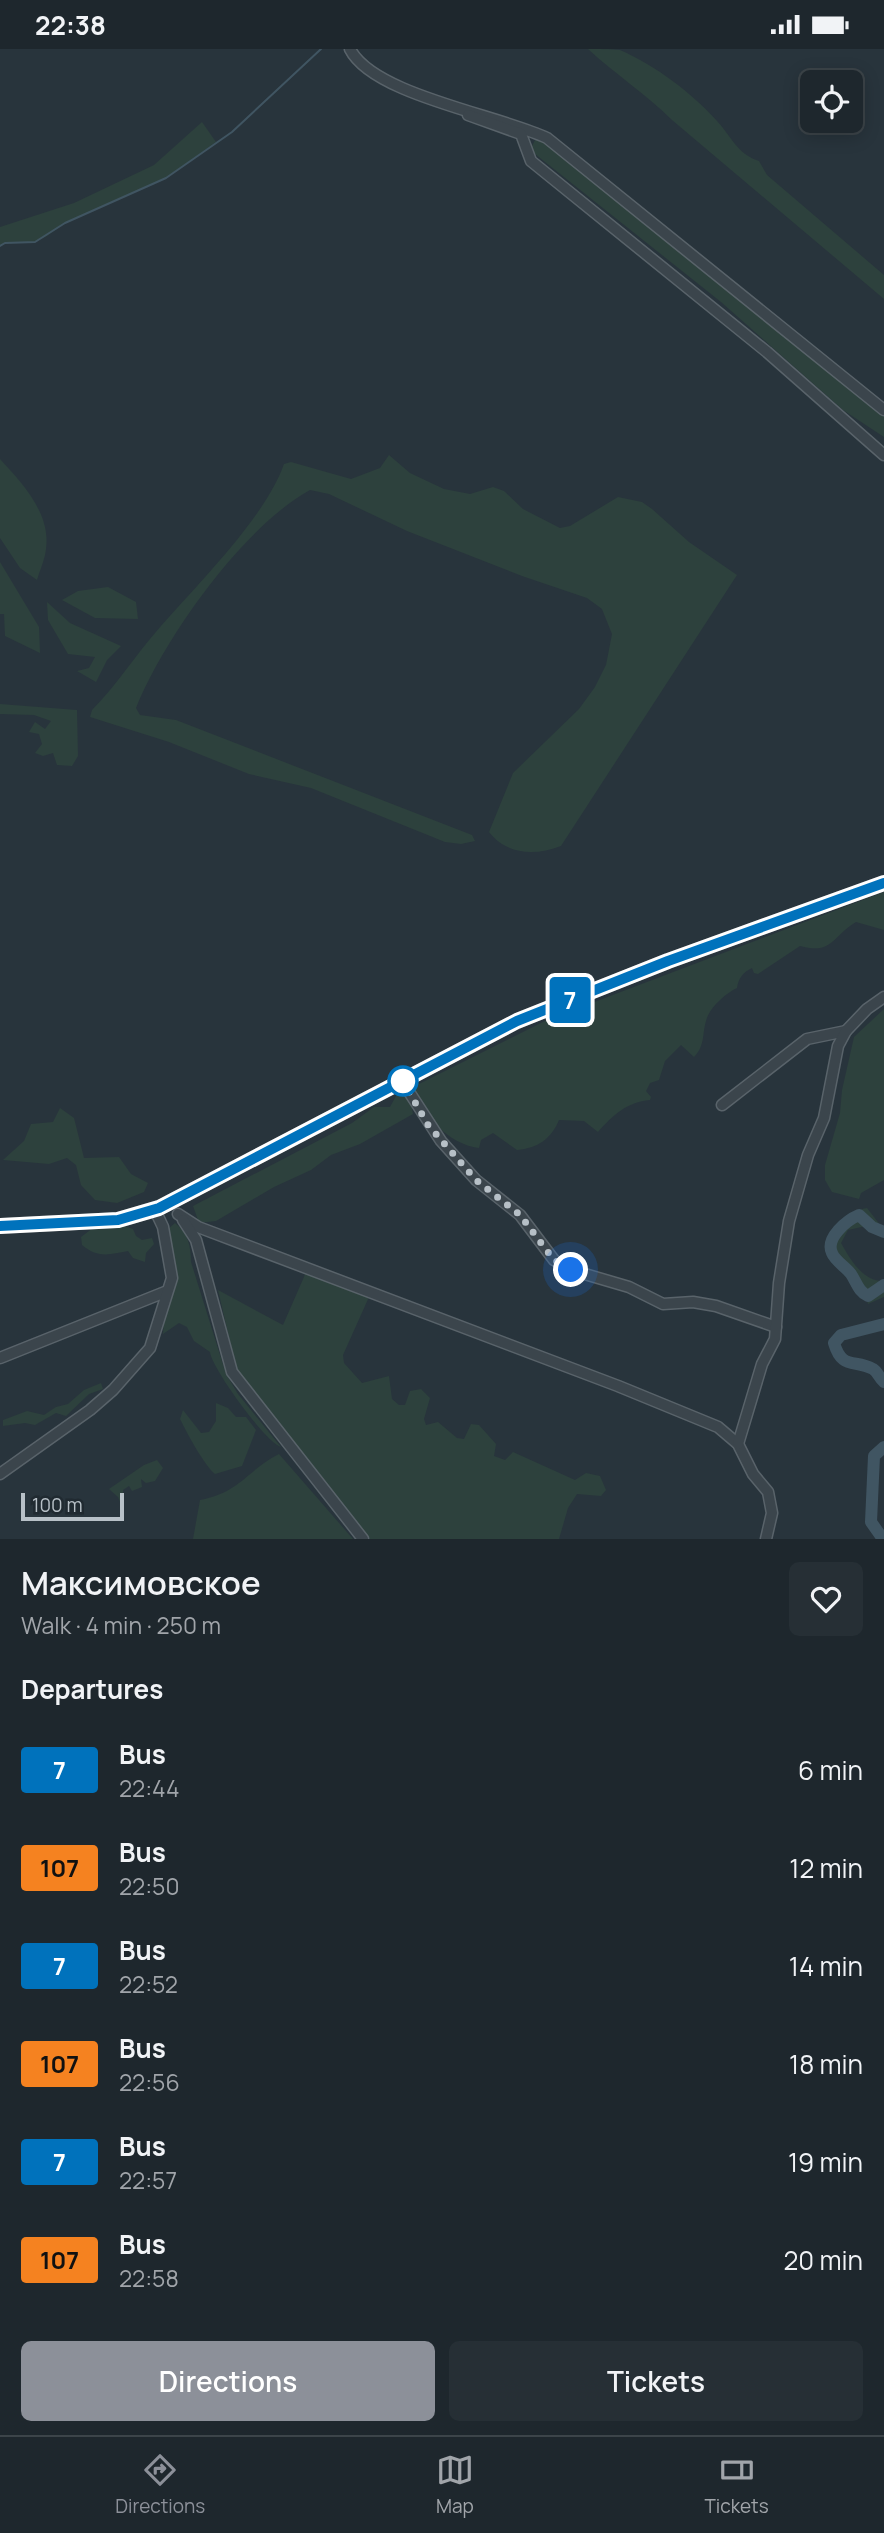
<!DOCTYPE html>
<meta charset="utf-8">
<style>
:root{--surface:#1e272d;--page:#262f35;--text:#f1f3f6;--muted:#a1a5aa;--line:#3c4449;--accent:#8c9099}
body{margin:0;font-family:Manrope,sans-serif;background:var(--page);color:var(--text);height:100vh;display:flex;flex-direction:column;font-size:26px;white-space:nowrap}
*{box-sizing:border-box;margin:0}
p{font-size:23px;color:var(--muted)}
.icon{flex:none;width:38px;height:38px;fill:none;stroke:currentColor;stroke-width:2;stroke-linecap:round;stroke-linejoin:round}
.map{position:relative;height:1490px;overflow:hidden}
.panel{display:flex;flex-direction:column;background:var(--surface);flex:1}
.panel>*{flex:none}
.badge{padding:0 14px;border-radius:5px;font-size:24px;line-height:46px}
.controls{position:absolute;left:800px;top:21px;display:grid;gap:14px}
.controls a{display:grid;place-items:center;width:63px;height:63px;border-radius:10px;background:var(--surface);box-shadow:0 4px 18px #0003,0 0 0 2px var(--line);font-size:35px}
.scale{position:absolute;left:21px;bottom:18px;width:103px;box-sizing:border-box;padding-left:7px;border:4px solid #b7c0c7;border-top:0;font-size:19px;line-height:24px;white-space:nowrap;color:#b7c0c7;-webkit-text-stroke:5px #202a31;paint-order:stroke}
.you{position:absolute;width:35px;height:35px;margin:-18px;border:5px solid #fff;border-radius:50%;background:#1a73e8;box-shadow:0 0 0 10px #1a73e833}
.map>.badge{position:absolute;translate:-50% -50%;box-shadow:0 0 0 4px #fff}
h2{padding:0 21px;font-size:26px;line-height:63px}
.round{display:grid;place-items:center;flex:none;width:74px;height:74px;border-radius:10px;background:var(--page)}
.headline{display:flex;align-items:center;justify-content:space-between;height:119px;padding:0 21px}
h1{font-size:33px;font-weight:600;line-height:52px}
.cta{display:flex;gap:14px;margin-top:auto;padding:14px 21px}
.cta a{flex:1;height:80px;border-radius:10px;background:var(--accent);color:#fff;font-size:28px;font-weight:600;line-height:80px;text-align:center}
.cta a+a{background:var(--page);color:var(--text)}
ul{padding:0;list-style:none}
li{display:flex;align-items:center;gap:21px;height:98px;padding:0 21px}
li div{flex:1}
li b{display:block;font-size:26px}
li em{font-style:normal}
li .badge{min-width:77px;font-weight:700;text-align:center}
.status{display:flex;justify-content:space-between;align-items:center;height:49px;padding:0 35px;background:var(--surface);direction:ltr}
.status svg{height:19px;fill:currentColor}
.tabs{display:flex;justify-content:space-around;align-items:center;height:98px;border-top:2px solid var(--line);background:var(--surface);font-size:19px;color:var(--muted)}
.tabs a{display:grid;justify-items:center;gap:4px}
.tabs .active{color:var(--accent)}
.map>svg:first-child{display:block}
</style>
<div class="status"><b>22:38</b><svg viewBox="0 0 49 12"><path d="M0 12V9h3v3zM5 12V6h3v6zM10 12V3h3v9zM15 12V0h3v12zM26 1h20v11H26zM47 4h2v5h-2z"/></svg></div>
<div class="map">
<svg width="884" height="1490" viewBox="0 0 884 1490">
<rect width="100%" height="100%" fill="#28343c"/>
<!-- green -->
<g fill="#2d413d">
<path d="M588 0C597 0 612 0 620 1 656 17 691 43 717 72 732 88 736 104 759 112L767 126 884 226V250L672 71C646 45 615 25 588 0Z"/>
<polygon points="202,73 216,93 166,129 65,174 47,187 35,193 5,194 0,197 0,178 74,154 154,116"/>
<polygon points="536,89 559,101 884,366 884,388 843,361 721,253 530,101"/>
<path d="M389 406 410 424 444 440 470 445 493 438 504 442 523 460 560 479 570 477 618 448 642 453 652 460 689 493 737 526 561 797C535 807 507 806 489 783L513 724 579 660 595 638 606 616 612 585 602 560 587 549 522 527 407 482 329 445 310 441C244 477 164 589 136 659L140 666 176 671 472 786 475 792 461 795 445 793 311 739 249 725 169 693 90 668 92 661C114 639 130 614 150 590 190 542 264 472 284 415L291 413 351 430 380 419Z"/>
<path d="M0 410C22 434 51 464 46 500 45 510 40 521 37 531L20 519 0 489Z"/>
<polygon points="0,513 39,578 40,604 5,587 4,565 0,565"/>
<polygon points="108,538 136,553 138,570 95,569 62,551 78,542"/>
<polygon points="47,553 70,574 121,597 107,611 96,633 77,622 89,619 95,608 68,605 48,571"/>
<polygon points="0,655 77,661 78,707 72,717 57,716 53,704 43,707 35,704 42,695 39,685 29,683 35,673 45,680 51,672 34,666 0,665"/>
<path d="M884 843V881L856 873C832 887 833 906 800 897L758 925 754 924 752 919C743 923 738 930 737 939 726 944 709 959 706 972 702 986 705 997 694 1008L681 996 665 1012 659 1031 650 1034 646 1042 651 1048 650 1051C627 1053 613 1066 598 1083L584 1072 559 1071C551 1090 538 1099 517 1101L493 1084 481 1091 479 1099C448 1095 422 1066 413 1038L547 971Z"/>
<polygon points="884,960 884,1131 861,1144 859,1150 832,1143 825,1131 825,1116 840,1064 842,1041 854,988"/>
<polygon points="403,1045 411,1054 413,1065 360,1095 331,1106 311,1121 274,1138 216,1172 199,1174 193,1157 352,1074 374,1058 390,1058 396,1047"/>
<polygon points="60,1059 74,1069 84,1109 119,1108 131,1125 148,1134 144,1143 117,1154 95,1151 81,1136 76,1116 67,1109 49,1115 3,1111 24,1092 31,1075 53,1073"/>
<path d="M867 1159 884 1181 879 1183 866 1177 848 1181 841 1194C850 1210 863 1233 884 1232V1248L868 1255 866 1248C856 1242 855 1237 848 1229 831 1209 824 1193 844 1173 852 1165 856 1161 867 1159Z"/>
<path d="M175 1174C188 1184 191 1197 191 1213L226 1325 238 1345 281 1398C265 1393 211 1318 210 1303L194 1292 187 1278 179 1274 163 1285 164 1270 176 1227 168 1180Z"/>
<path d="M122 1176 133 1180 136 1187 142 1191 152 1189 154 1195 146 1204 145 1213 133 1209 128 1202C110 1205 99 1210 82 1196L81 1188 93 1179Z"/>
<polygon points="307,1221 369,1248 343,1306 344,1314 362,1334 389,1327 392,1350 399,1356 405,1356 410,1342 421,1340 430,1349 424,1370 426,1376 438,1373 457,1389 464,1390 471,1375 479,1376 496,1395 494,1407 505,1411 513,1403 575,1431 586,1424 600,1427 606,1441 601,1447 577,1445 568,1459 559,1490 370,1490 336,1452 265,1356 238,1327 218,1241 283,1276"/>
<polygon points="101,1334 103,1340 89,1345 66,1367 56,1364 35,1376 25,1374 3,1377 3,1371 27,1362 44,1366 56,1358 68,1355 84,1341"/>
<path d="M216 1354 228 1359 236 1368H246L256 1381 242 1417 215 1425C204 1416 187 1384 180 1370L183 1361 201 1384 209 1383 216 1372Z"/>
<path d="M279 1405 353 1490H193L200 1451C241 1443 246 1422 279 1405Z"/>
<polygon points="157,1411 163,1419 155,1432 146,1434 141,1430 142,1438 132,1442 129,1437 123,1441 123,1460 118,1448 109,1440 144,1416"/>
</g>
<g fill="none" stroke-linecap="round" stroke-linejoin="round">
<!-- stream -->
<polyline stroke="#405562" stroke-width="2" points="0,197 5,194 35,193 65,174 166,129 232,83 321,0"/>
<!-- river -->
<g stroke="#405562" stroke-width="12">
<path d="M884 1183 872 1178 859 1166C847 1171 825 1189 832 1204 835 1212 846 1218 851 1225 857 1234 858 1242 868 1247L884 1236"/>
<path d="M884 1275 841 1286 834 1294C842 1321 854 1310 873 1320 878 1323 879 1329 884 1333"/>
<polyline points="883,1490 871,1473 874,1407 884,1398"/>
</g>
<!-- minor casing -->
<g stroke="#59636a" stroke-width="13">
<g id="minor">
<path d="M350 0C373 46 499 66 547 89L884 361"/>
<polyline points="468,66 521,85 531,112 767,303 884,406"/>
<polyline points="402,1032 441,1092 476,1131 520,1166 554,1211 571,1221 629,1238 663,1255 693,1253 716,1257 776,1278"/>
<polyline points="722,1056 807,990 846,982"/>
<polyline points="178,1165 198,1178 618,1337 718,1378 738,1395 753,1425 768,1443 772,1464 766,1490"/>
<polyline points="183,1171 196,1191 232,1323 363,1490"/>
<polyline points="0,1309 165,1243"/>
<polyline points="738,1395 762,1315 775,1290 779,1234 789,1172 808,1106 824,1069 838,997 846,982 867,960 884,948"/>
<polyline points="0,1425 90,1361 113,1341 150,1299 172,1229 163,1178 155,1161"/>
</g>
</g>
<!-- major casing -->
<g stroke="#475158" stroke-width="16">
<polyline id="major" points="0,1177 118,1171 159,1159 517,972 668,912 884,834"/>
</g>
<!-- minor -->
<use href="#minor" stroke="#3b454c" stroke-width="10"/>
<!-- major -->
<use href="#major" stroke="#5a656c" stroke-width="12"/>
</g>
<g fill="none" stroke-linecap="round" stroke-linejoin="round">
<!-- line casing -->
<g stroke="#fff" stroke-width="16">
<polyline id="line" points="0,1177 118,1171 159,1159 517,972 668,912 884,834"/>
</g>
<!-- line -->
<use href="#line" stroke="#0072bc" stroke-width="10"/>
<!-- walk -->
<polyline stroke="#b7c0c7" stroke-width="7" stroke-dasharray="0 12.6" points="403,1032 428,1076 476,1131 520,1166 554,1211 571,1221"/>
</g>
<!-- markers -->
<circle fill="#fff" stroke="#0072bc" stroke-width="3.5" cx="403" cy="1032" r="14"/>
</svg>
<div class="controls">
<a><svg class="icon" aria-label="locate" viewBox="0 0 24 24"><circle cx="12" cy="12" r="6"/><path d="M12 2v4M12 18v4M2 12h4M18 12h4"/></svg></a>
</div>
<div class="scale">100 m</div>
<div class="you" style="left:571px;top:1221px"></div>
<b class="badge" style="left:570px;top:951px;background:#0072bc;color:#fff">7</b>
</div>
<section class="panel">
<div class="headline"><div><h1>Максимовское</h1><p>Walk · 4 min · 250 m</p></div><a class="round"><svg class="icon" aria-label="heart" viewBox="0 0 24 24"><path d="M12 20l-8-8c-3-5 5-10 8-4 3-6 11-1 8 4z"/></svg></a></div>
<h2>Departures</h2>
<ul>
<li><span class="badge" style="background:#0072bc;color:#fff">7</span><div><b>Bus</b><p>22:44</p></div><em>6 min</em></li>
<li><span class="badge" style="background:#f58220;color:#111">107</span><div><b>Bus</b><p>22:50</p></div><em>12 min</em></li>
<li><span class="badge" style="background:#0072bc;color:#fff">7</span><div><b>Bus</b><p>22:52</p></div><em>14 min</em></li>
<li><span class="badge" style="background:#f58220;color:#111">107</span><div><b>Bus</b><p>22:56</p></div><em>18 min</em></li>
<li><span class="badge" style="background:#0072bc;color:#fff">7</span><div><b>Bus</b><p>22:57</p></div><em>19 min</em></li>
<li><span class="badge" style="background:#f58220;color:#111">107</span><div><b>Bus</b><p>22:58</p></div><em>20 min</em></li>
</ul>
<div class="cta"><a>Directions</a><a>Tickets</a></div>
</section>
<nav class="tabs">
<a class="active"><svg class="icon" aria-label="directions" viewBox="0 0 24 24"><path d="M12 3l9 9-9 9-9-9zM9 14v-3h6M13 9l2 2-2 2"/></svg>Directions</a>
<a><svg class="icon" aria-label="map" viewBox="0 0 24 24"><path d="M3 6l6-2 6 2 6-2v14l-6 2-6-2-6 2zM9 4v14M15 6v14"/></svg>Map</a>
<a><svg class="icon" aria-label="tickets" viewBox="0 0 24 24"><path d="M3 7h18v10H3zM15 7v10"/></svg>Tickets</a>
</nav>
